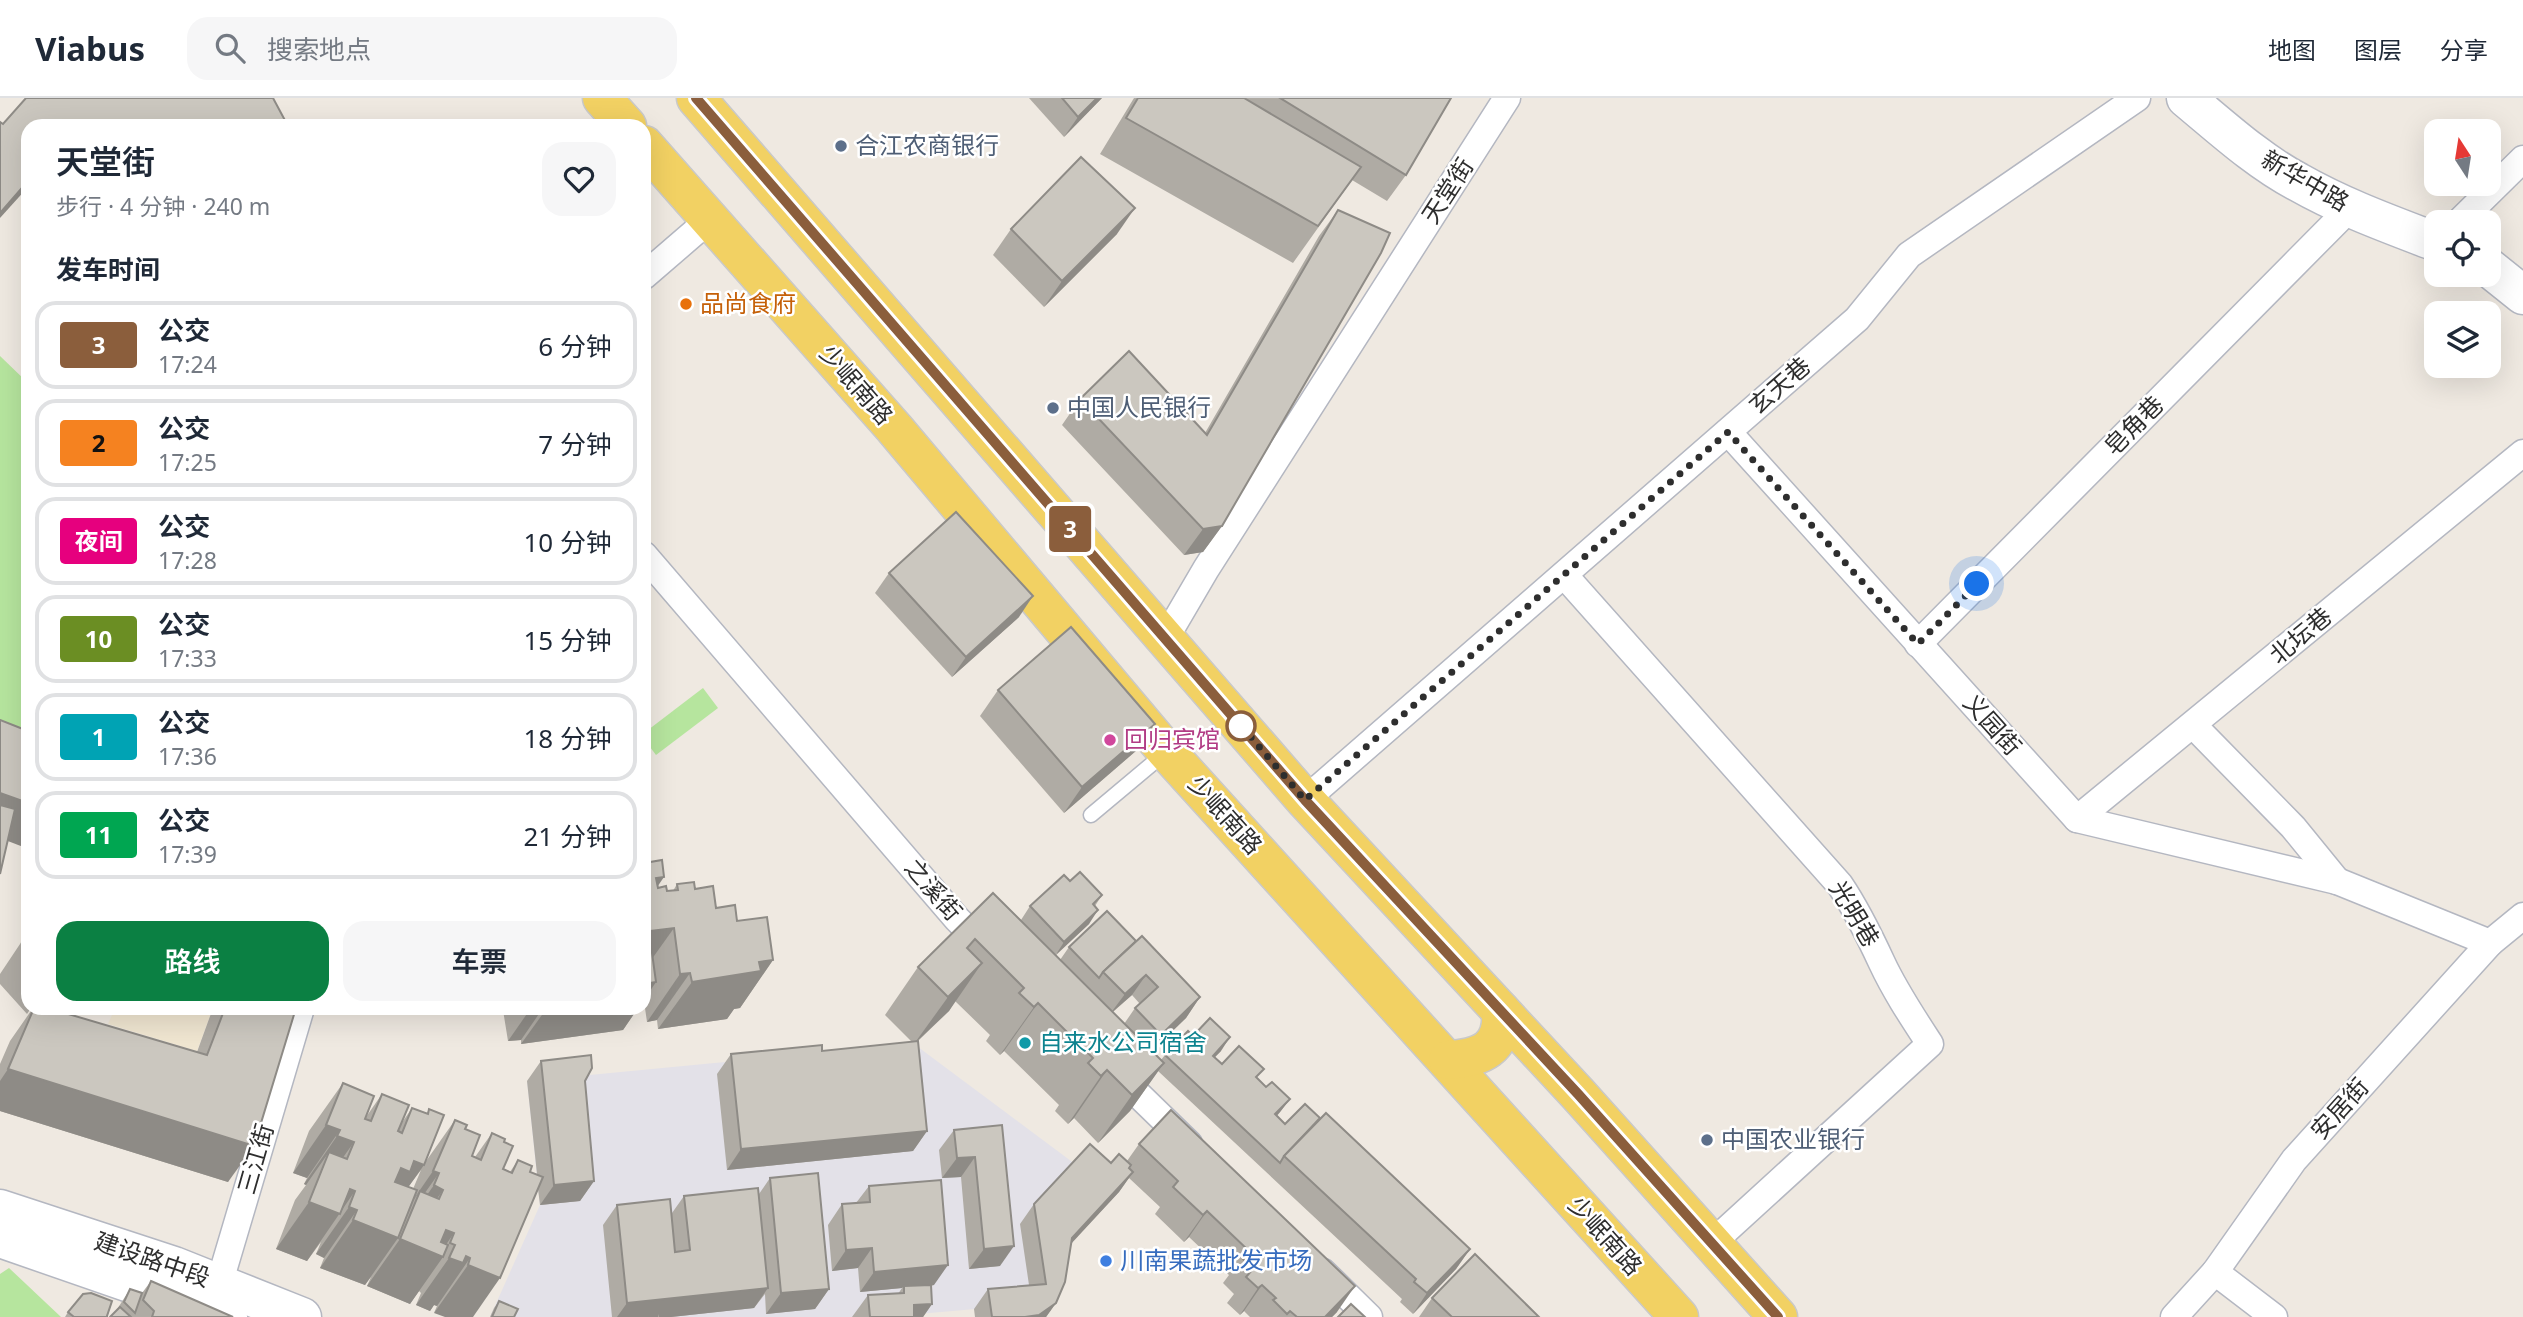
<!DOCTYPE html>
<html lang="zh">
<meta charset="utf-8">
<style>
:root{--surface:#fff;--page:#f6f6f7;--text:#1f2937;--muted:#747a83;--line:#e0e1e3;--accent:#0b8043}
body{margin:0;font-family:"Noto Sans","Noto Sans SC",sans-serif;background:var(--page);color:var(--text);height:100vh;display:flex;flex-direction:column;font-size:26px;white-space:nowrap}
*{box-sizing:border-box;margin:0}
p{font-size:23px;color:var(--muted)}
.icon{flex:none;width:38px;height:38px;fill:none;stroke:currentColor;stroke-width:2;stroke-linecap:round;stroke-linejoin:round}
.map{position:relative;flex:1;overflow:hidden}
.drawer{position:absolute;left:21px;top:21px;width:630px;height:896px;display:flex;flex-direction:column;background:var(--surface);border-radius:21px;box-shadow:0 7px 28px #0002}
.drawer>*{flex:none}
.badge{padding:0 14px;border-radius:5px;font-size:24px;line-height:46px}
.needle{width:46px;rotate:348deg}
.fabs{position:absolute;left:2424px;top:21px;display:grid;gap:14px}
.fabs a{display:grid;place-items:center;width:77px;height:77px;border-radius:14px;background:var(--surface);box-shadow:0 7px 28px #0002;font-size:35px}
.you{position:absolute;width:35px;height:35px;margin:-18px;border:5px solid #fff;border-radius:50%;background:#1a73e8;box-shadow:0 0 0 10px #1a73e833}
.map>.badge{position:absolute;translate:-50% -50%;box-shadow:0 0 0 4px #fff}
h2{padding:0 35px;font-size:26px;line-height:63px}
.round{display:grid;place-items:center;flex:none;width:74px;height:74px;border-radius:21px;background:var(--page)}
.overview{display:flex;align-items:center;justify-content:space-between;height:119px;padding:0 35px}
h1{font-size:33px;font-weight:600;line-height:52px}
.cta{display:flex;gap:14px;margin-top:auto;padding:14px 35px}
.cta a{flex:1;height:80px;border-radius:21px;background:var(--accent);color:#fff;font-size:28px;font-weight:600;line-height:80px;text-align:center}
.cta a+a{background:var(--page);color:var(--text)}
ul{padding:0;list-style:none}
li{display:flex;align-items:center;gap:21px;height:88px;margin:0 14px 10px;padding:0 21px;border:4px solid var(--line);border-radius:21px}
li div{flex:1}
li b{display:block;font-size:26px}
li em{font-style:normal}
li .badge{min-width:77px;font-weight:700;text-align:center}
header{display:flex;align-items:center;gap:42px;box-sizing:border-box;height:98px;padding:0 35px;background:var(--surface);border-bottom:2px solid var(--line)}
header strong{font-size:33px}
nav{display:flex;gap:38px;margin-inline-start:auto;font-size:24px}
.search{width:490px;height:63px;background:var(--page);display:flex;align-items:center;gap:18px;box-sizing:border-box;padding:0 24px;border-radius:21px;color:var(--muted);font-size:26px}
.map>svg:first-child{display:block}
</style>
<header>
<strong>Viabus</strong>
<div class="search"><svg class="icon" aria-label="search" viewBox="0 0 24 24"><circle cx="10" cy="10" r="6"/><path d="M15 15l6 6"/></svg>搜索地点</div>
<nav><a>地图</a><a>图层</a><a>分享</a></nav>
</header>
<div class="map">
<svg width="2523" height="1219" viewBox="0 0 2523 1219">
<rect width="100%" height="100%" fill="#efe9e1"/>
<!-- industrial -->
<polygon fill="#e3e1e8" points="914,946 1075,1066 1031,1206 884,1219 490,1219 540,1107 527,983"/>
<!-- education -->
<polygon fill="#f0e6d1" points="115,910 213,910 197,953 108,926"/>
<!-- green -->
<g fill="#b6e59e">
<polygon points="0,258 28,285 28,660 0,649"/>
<polygon points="703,590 718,610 656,657 644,641 644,635"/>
<polygon points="9,1170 61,1219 0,1219 0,1176"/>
</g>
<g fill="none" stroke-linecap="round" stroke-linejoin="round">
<!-- lane casing -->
<g stroke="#b4b7c1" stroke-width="17">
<polyline id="lane" points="1091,717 1165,655"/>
</g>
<!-- street casing -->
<g stroke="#b4b7c1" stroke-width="29">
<g id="street">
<polyline points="2459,124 2523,61"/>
<polyline points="644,178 710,121"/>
<polyline points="1728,334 2077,721 2337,783 2490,845"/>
<polyline points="644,457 957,821 987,851"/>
<path d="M1565 478 1840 787C1857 812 1869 837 1882 865 1895 893 1913 920 1930 946L1712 1145"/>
<polyline points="1165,541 1206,471 1507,0"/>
<polyline points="1918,546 2350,110"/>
<polyline points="2193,627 2293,729 2337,783"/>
<polyline points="1305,702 1857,221 1909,157 2137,0"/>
<polyline points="2077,721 2523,355"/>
<polyline points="1116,975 1189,1046"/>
<polyline points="1323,1174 1369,1219"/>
<polyline points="2215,1174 2274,1219"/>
<polyline points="215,1200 301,910"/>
<polyline points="2174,1219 2215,1174 2294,1062 2490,845 2523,818"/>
</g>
</g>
<!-- secondary casing -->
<g stroke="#b4b7c1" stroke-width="41">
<g id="secondary">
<path d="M2186 0C2221 29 2258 63 2298 84 2342 109 2389 126 2436 144"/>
<polyline points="2488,169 2523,197"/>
<polyline points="0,1111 174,1168 302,1219"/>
<polyline points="0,1140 228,1219"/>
</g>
</g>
<!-- primary casing -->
<g stroke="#c9c9c9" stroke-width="41">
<g id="primary">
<polyline points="602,0 627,28"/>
<polyline points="696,0 1305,702 1578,996 1778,1219"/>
<polyline points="644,47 894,330 1166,653 1679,1219"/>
<path d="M1448 962C1481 960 1504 951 1501 913"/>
</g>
</g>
<!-- lane -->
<use href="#lane" stroke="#fff" stroke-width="14"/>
<!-- street -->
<use href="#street" stroke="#fff" stroke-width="26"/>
<!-- secondary -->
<use href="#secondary" stroke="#fff" stroke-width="38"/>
<!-- primary -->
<use href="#primary" stroke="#f2d163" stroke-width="38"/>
</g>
<!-- wall -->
<g fill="#afaba4" fill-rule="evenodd">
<polygon points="1029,0 1102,0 1064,39"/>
<polygon points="1134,0 1451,0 1406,77 1387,103 1352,82 1293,165 1100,56"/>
<polygon points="1338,112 1222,428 1203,454 1184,457 1062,327 1080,301 1205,335 1319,138"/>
<polygon points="1011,131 1117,136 1044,209 993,157"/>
<polygon points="889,475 1019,519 952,579 875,495"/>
<polygon points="998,592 1137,652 1064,715 980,618"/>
<polygon points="644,742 658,790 667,793 673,793 677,786 695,791 716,810 737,823 773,862 740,910 734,911 727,921 658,931 657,922 647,924 644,903"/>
<path d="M1070 783 1102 797 1095 808 1089 826 1055 857 1060 862 1069 849 1136 843 1200 899 1186 920 1151 953 1161 962 1165 957 1193 938 1221 953 1215 959 1222 966 1257 981 1266 989 1290 1001 1277 1018 1285 1026 1320 1020 1470 1151 1456 1171 1413 1216 1400 1204 1402 1201 1158 973 1130 1013 1098 1045 1074 1020 1068 1026 1055 1013 1059 1007 1004 953 1000 957 986 943 990 937 955 903 949 913 918 943 927 1033 913 1053 727 1072 717 976 731 956 822 953 912 944 885 917 918 869 993 795 1021 822 1030 808ZM1132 897 1140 906 1135 910 1124 926 1113 914Z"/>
<polygon points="28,834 28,910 31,910 27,916 0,886 0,876"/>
<polygon points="33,910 48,910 197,954 213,910 296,910 228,1084 0,1013 0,966 10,943"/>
<polygon points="505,910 638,910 623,932 521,946 521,942 508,943 503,912"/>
<path d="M541 963 585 983 594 1083 580 1103 540 1107 538 1091 434 1215 437 1208 434 1207 430 1213 416 1207 421 1195 419 1193 410 1206 367 1188 371 1179 365 1187 320 1170 324 1160 316 1156 321 1144 307 1163 276 1151 295 1102 306 1087 304 1086 307 1080 293 1075 309 1033 343 985 366 1019 382 996 401 1026 412 1010 427 1015 429 1011 424 1066 455 1022 465 1031 472 1058 475 1059 492 1035 504 1044 503 1071 510 1074 518 1062 530 1074 537 1076 527 983ZM421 1072 413 1091 408 1089Z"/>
<polygon points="1002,1027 1000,1168 969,1171 961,1079 942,1080 939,1052 954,1032"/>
<polygon points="1139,1046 1337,1214 1332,1219 1250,1219 1244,1213 1240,1217 1227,1205 1234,1196 1223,1185 1229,1177 1189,1139 1184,1144 1155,1116 1160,1109 1129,1080 1119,1094 1071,1145 1056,1205 1046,1219 975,1219 974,1211 988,1191 1029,1187 1020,1126 1034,1106 1127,1063"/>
<polygon points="770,1080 829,1191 815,1211 766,1216 765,1196 754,1210 671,1219 612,1219 603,1127 617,1107 672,1115 684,1098 759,1096"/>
<polygon points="869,1088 934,1187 931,1188 932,1206 923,1219 852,1219 868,1197 898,1196 902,1190 860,1194 858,1170 832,1173 828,1127 842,1106 856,1105"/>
<polygon points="151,1183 233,1219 110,1219 116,1213 130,1191 142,1195"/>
<polygon points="1432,1200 1539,1219 1419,1219"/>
<polygon points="499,1203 514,1219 490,1219 494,1210"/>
<polygon points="68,1214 107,1219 65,1219"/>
</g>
<!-- shaded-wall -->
<g fill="#8e8b86">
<polygon points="1097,0 1102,0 1064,39 1078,19"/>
<polygon points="28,83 28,89 0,120 0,115"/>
<polygon points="1135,110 1117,136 1044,209 1062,183"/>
<polygon points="1222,428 1203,454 1184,457 1203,431"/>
<polygon points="1033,498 1019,519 952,579 966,559"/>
<polygon points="1155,626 1137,652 1064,715 1082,689"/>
<polygon points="0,695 28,705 28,747 26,750 0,740"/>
<polygon points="664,779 644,808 656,780"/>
<polygon points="1098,812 1089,826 1055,858 1064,844"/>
<polygon points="674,830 644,872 649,833"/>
<polygon points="773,862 740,910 734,911 727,921 658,931 692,884 759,864"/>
<polygon points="982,865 949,913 914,946 948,899"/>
<polygon points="690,875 657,922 647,924 680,876"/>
<polygon points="1146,877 1132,897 1110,916 1125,896"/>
<polygon points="656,884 644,902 644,886"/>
<polygon points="1200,899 1186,920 1147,958 1161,937"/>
<polygon points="1038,905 1004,953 1000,957 1034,909"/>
<polygon points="531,910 543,910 521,942 508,943"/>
<polygon points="547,910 638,910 623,932 521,946"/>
<polygon points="1230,939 1221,953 1203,971 1213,958"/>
<polygon points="1164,965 1130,1013 1098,1045 1132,997"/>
<polygon points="8,971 254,1048 228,1084 0,1013 0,983"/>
<polygon points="1107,972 1074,1020 1068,1026 1101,978"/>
<polygon points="1290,1001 1280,1014 1265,1030 1275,1016"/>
<polygon points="326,1027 340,1032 307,1080 293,1075"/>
<polygon points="927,1033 913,1053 727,1072 741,1051"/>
<polygon points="337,1038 354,1044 320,1092 329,1054 306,1087 304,1086"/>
<polygon points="975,1059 961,1079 942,1080 957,1060"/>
<polygon points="414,1063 424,1067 390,1115 383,1112 401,1070"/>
<polygon points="433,1073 439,1075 410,1116 420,1093 400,1121"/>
<polygon points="1133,1074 1119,1094 1058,1160 1072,1140"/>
<polygon points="594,1083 580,1103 540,1107 554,1087"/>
<polygon points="434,1087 443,1092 410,1139 406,1127"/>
<polygon points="350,1091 355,1093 307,1163 276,1151 309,1104"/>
<polygon points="349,1109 357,1112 324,1160 316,1156"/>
<polygon points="1207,1113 1189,1139 1184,1144 1203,1117"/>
<polygon points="353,1122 398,1140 365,1187 320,1170"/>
<polygon points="446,1132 454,1135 439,1157 443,1159 410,1206 367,1188 400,1141"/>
<polygon points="1014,1148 1000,1168 969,1171 984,1151"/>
<polygon points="872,1150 858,1170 832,1173 846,1152"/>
<polygon points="1470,1151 1456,1171 1413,1216 1427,1195"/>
<polygon points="466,1158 470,1160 437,1208 434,1207 430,1213 416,1207 449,1160"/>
<polygon points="468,1167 500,1180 473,1219 445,1219 434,1215"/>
<polygon points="948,1167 934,1187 904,1190 904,1188 902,1190 860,1194 874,1174"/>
<polygon points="1262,1187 1244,1213 1240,1217 1258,1190"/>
<polygon points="1355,1188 1337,1214 1332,1219 1325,1219"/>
<polygon points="768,1190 754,1210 671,1219 659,1219 659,1216 658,1219 640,1219 641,1216 640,1219 617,1219 627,1205"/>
<polygon points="829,1191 815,1211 766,1216 781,1195"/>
<polygon points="1056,1205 1046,1219 1025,1219"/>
<polygon points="932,1206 923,1219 906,1219 914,1207"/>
</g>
<!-- building -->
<g fill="#cbc7bf" stroke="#8e8b86" stroke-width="2">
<polygon points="26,0 273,0 288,28 28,28 28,83 0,115 0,24 3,26"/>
<polygon points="1062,0 1097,0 1078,19"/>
<polygon points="1138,0 1244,0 1361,69 1318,128 1126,20"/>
<polygon points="1280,0 1451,0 1406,77"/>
<polygon points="1081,59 1135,110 1062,183 1011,131"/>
<polygon points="1338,112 1390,135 1381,155 1222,428 1203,431 1080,301 1129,253 1207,337"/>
<polygon points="956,414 1033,498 966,559 889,475"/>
<polygon points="1071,529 1155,626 1082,689 998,592"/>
<polygon points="0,622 28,633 28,705 0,695"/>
<polygon points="0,707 15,711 0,776"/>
<polygon points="646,741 650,764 662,762 664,779 656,780 658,790 666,788 667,793 678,792 677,786 694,784 695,791 713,788 716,810 735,807 737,823 767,819 773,862 759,864 761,873 692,884 690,875 680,876 674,830 649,833 656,884 644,886 644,742"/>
<polygon points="1080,774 1102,797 1093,806 1098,812 1064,844 1030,808 1064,777 1070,783"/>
<polygon points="993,795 1164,965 1132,997 1107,972 1101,978 1088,965 1093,960 1038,905 1034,909 1019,895 1024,890 975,841 967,850 982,865 948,899 918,869"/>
<polygon points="1107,813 1136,843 1103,874 1099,880 1069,849"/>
<polygon points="28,836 28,852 22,845"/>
<polygon points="1142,838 1200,899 1161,937 1135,910 1158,889 1146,877 1125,896 1103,874"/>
<polygon points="34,910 48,910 207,957 225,910 296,910 254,1048 8,971"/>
<polygon points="1210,920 1230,939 1213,958 1222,966 1239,948 1264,971 1256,979 1266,989 1272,984 1290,1001 1275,1016 1285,1026 1305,1006 1320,1020 1284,1058 1280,1065 1165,957 1188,933 1193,938"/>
<polygon points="918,943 927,1033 741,1051 731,956 822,947 822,953"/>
<polygon points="591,957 592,970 585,983 594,1083 554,1087 541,963"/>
<polygon points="343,985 374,998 365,1021 371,1023 382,996 409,1007 398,1033 402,1035 412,1010 428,1016 429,1011 444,1017 424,1067 414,1063 410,1074 401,1070 395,1084 417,1092 398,1140 353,1122 357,1112 349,1109 355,1093 350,1091 340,1116 309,1104 329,1054 347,1061 354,1044 337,1038 340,1032 326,1027"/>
<polygon points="1171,1012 1355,1188 1325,1219 1297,1219 1290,1213 1287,1216 1273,1202 1276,1200 1262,1187 1258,1190 1246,1179 1253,1171 1241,1159 1248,1152 1207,1113 1203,1117 1173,1089 1178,1083 1139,1046"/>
<polygon points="1326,1015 1470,1151 1427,1195 1414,1184 1416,1181 1284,1058"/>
<polygon points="455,1022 467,1027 465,1031 480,1037 472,1058 481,1062 492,1035 505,1041 504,1044 513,1048 503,1071 512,1075 518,1062 532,1068 530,1074 543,1079 500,1180 468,1167 470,1160 466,1158 463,1165 449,1160 455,1147 450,1145 454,1135 446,1132 441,1144 448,1147 443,1159 400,1141 420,1093 439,1101 443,1092 434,1087 439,1075 433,1073"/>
<polygon points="1002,1027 1014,1148 984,1151 975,1059 957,1060 954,1032"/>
<polygon points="1090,1046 1111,1065 1119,1056 1131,1067 1129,1070 1133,1074 1072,1140 1065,1184 1056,1205 1039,1217 1025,1219 992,1219 988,1191 1046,1186 1034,1106"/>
<polygon points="818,1075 829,1191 781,1195 770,1080"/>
<polygon points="941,1082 948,1167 874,1174 872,1150 846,1152 842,1106 870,1104 869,1088"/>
<polygon points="758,1090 768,1190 627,1205 617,1107 670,1101 675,1154 690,1152 684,1098"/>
<polygon points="1475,1156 1539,1219 1452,1219 1432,1200"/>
<polygon points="151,1183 233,1219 152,1219 154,1213 143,1202"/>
<polygon points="931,1187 932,1206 914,1207 914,1219 870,1219 868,1197 904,1195 904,1188"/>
<polygon points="130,1191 142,1195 135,1215 124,1204"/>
<polygon points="91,1195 112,1203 107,1218 107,1219 74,1219 68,1214 83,1196"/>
<polygon points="499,1203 518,1211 514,1219 492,1219"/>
<polygon points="1351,1206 1365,1219 1338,1219"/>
<polygon points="120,1209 131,1219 110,1219"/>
</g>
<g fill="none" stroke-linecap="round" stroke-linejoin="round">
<!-- line casing -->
<g stroke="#fff" stroke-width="16">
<polyline id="line" points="696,0 1305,702 1578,996 1778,1219"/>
</g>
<!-- line -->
<use href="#line" stroke="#8b5e3c" stroke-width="10"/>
<!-- walk -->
<polyline stroke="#2e2e2e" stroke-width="7" stroke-dasharray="0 12.6" points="1241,628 1238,624 1305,702 1728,334 1918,546 1977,486"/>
</g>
<!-- markers -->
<g fill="#5c6f8a" stroke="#fff" stroke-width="2.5">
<circle cx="841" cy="48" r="7"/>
<circle cx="1053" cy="310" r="7"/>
<circle cx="1707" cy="1042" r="7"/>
</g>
<circle fill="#e8710a" stroke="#fff" stroke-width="2.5" cx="686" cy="206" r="7"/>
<circle fill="#fff" stroke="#8b5e3c" stroke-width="3.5" cx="1241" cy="628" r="14"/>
<circle fill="#d1479c" stroke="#fff" stroke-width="2.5" cx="1110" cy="642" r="7"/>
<circle fill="#0f9aa8" stroke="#fff" stroke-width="2.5" cx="1025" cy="945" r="7"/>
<circle fill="#3f7fe0" stroke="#fff" stroke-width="2.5" cx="1106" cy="1163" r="7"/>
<g text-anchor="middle" stroke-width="5" stroke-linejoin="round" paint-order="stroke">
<!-- service labels -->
<g font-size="24" fill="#4e5e75" stroke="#fff" text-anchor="start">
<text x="855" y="56">合江农商银行</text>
<text x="1067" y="318">中国人民银行</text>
<text x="1721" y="1050">中国农业银行</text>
</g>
<!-- street labels -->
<g font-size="24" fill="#2e2e2e" stroke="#fff">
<text transform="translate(2305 83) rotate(30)" y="8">新华中路</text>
<text transform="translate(1448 93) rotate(-57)" y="8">天堂街</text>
<text transform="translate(856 287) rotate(49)" y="8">少岷南路</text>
<text transform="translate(1780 288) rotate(-41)" y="8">玄天巷</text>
<text transform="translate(2134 328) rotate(-45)" y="8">皂角巷</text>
<text transform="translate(2301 538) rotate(-40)" y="8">北坛巷</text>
<text transform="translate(1992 627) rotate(48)" y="8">义园街</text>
<text transform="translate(1225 717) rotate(48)" y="8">少岷南路</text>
<text transform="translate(933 792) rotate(49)" y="8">之溪街</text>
<text transform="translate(1854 816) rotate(59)" y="8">光明巷</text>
<text transform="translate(2340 1011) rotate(-48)" y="8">安居街</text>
<text transform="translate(256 1061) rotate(-74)" y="8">三江街</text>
<text transform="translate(1605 1138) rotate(48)" y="8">少岷南路</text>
<text transform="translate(152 1162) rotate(19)" y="8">建设路中段</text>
</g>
<!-- food labels -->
<g font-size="24" fill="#c56008" stroke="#fff" text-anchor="start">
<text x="700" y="214">品尚食府</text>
</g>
<!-- hotel labels -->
<g font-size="24" fill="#b23c85" stroke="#fff" text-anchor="start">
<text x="1124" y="650">回归宾馆</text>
</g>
<!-- culture labels -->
<g font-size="24" fill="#0d838f" stroke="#fff" text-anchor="start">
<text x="1039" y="953">自来水公司宿舍</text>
</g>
<!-- shop labels -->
<g font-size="24" fill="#366cbe" stroke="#fff" text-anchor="start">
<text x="1120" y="1171">川南果蔬批发市场</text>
</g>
</g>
</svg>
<div class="fabs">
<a><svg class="needle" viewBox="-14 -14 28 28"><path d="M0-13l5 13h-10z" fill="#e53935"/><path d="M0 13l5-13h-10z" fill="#747a83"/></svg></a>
<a><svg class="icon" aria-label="locate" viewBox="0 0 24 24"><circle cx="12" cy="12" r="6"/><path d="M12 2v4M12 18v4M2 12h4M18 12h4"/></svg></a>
<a><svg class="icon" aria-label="layers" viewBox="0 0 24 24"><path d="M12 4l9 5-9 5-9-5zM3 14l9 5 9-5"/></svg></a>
</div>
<div class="you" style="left:1977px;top:486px"></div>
<b class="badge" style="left:1070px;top:431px;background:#8b5e3c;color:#fff">3</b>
<section class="drawer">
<div class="overview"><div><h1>天堂街</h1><p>步行 · 4 分钟 · 240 m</p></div><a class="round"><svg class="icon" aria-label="heart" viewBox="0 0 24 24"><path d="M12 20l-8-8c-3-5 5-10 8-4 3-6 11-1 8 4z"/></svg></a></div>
<h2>发车时间</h2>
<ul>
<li><span class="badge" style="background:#8b5e3c;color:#fff">3</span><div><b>公交</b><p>17:24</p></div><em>6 分钟</em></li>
<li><span class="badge" style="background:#f58220;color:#111">2</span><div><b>公交</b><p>17:25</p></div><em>7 分钟</em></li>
<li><span class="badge" style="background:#e6007e;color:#fff">夜间</span><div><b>公交</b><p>17:28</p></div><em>10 分钟</em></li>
<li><span class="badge" style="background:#6b8e23;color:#fff">10</span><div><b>公交</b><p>17:33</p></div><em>15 分钟</em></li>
<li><span class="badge" style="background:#00a3b4;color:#fff">1</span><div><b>公交</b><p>17:36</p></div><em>18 分钟</em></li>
<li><span class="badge" style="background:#00a651;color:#fff">11</span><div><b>公交</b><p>17:39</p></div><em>21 分钟</em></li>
</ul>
<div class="cta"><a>路线</a><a>车票</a></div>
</section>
</div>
